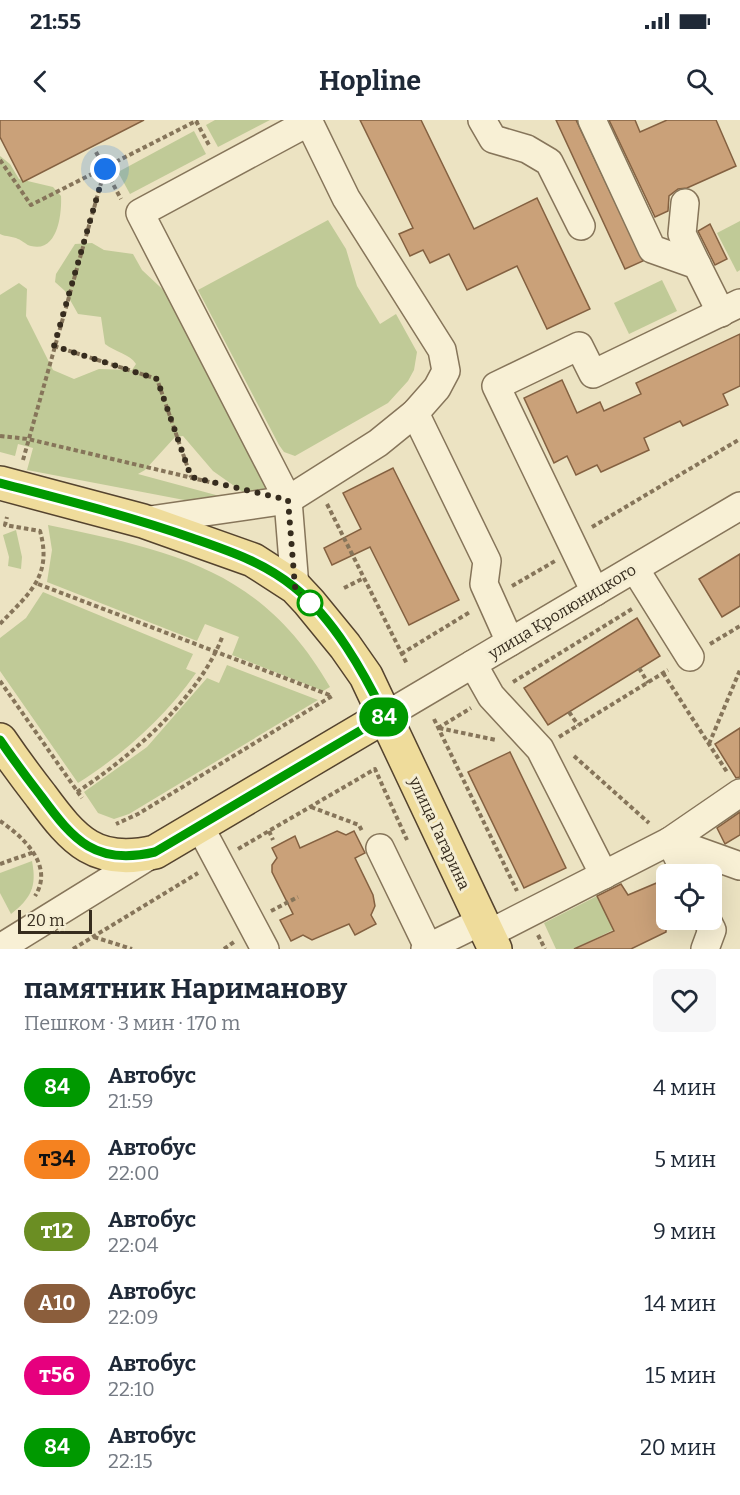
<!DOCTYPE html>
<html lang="ru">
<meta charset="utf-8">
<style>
:root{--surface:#fff;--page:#f6f6f7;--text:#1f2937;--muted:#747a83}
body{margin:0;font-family:Bitter,serif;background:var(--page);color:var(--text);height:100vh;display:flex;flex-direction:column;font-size:22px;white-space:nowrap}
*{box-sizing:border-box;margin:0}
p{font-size:20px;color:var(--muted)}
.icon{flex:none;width:33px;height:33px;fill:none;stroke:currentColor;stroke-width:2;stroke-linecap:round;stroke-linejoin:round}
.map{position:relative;height:829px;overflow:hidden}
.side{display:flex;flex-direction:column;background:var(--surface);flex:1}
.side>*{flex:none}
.badge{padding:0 12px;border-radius:20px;font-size:21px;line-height:39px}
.tools{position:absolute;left:656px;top:744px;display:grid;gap:12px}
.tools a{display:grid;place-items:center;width:66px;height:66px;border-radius:9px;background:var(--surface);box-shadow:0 6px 24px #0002;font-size:30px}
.scale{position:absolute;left:18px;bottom:15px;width:74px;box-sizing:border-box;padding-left:6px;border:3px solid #362c1e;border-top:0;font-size:16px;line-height:21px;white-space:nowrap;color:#362c1e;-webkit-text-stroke:4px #f4edd2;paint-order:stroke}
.you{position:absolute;width:30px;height:30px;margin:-15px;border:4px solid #fff;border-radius:50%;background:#1a73e8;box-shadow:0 0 0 9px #1a73e833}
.map>.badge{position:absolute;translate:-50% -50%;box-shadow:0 0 0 3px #fff}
.round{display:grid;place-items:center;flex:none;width:63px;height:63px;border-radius:9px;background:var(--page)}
.overview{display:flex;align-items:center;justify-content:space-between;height:102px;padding:0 24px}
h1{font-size:28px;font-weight:700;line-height:45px}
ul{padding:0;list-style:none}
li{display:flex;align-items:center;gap:18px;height:72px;padding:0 24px}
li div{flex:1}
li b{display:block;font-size:22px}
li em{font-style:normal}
li .badge{min-width:66px;font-weight:700;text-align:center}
.status{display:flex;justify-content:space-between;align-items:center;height:42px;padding:0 30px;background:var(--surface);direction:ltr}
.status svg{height:16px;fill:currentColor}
header{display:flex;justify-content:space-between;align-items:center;height:78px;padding:0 24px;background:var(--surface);font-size:27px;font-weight:700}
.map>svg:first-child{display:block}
</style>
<div class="status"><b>21:55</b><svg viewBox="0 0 49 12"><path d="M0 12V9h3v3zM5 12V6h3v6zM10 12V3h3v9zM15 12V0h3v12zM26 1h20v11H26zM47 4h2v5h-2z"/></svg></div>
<header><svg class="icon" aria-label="back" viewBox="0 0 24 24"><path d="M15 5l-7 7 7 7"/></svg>Hopline<svg class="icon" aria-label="search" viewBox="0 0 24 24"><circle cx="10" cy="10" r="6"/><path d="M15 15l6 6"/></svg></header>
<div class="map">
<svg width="740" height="829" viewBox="0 0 740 829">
<rect width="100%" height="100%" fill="#ece3c2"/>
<!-- green -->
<g fill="#c0ca97">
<polygon points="215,0 270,0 218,27 206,5"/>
<polygon points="194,11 206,34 130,74 118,52"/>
<path d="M0 36 10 44 19 59 53 67 61 76C62 93 58 133 31 126 26 125 22 120 18 119 13 116 6 117 0 114Z"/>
<polygon points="328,100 346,129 357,166 380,204 396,194 417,232 414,250 408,261 388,283 295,336 284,332 279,325 198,170"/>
<polygon points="740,101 740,150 737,152 717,113"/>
<path d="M92 123 104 130 133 134 142 150 174 180 269 369 247 375 213 351 183 316 175 317 145 350 138 354 227 378 200 383 27 350 33 328 18 324 15 336 0 332V175L19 163 27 169 26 196 53 250 74 259 99 249 132 250 136 244C130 234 115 232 105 224L101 197 78 194 65 171 55 162 56 154 75 124Z"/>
<polygon points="662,160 677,191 629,214 614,183"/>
<path d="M48 405C173 431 262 449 330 567L323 571 232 535 239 517 205 504 197 521 47 462 52 430Z"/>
<polygon points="16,410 22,437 21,449 8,446 9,437 3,415"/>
<path d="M43 472 193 534 186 549 196 553C164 598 125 633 78 663L0 551V518L26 498Z"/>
<polygon points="227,545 318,580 129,694 114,699 98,693 84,672 147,627 207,558 219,563"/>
<path d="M32 741C37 767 31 778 11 794L0 773V753Z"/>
<polygon points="597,776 613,810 574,829 556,829 544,803"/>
</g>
<!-- building -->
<g fill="#caa179" stroke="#846141" stroke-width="1.5">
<polygon points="0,0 144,0 23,62 0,17"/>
<polygon points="360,0 421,0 474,109 537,78 590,189 547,209 517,146 467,170 449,134 430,143 423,130 410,136 399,114 413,108"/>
<polygon points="556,0 576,0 643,141 625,149"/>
<polygon points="609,0 635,0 640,12 667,0 716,0 736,46 687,68 678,69 669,76 668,91 655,97"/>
<polygon points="710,104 727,139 715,145 698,111"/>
<polygon points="740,214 740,266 723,274 728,285 683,306 680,301 644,318 649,330 601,352 597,345 576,355 567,336 554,343 524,278 562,260 577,293 600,282 604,291 641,274 636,263"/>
<polygon points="393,348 459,480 409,505 370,427 332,445 324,428 361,409 343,373"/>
<polygon points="740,434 740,486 722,497 699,459"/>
<polygon points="637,498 660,536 548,605 524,568"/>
<polygon points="740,608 740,657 736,658 715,624"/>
<polygon points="510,632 566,748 524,768 468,652"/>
<polygon points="740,692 740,715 725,724 717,708"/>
<polygon points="337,711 346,715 354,711 365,733 355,738 373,775 375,786 371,795 376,804 355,815 349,804 312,820 303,815 291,821 280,800 293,794 272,752 272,745 277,738 272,728 295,716 300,728"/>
<polygon points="666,759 666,812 631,829 574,829 614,811 597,776 621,764 628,775"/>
</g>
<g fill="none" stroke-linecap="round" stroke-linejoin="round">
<!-- minor casing -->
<g stroke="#86755a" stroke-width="30">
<g id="minor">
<polyline points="482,0 493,19 527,29 549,42 581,106"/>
<polyline points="592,0 652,129 697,145 721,193"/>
<polyline points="685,83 682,114 697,145"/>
<polyline points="415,293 487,441 484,464 510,522"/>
<polyline points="143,401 288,380 378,323 415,293 437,268 446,251 442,230 346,78 308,0"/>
<polyline points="635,449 690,537"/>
<polyline points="295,467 288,380 140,93 307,3"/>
<polyline points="595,472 496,266 579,226 593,254 740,183"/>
<polyline points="473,544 491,576 540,629 604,755"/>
<polyline points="385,596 740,386"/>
<polyline points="199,705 265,829"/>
<polyline points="380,728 428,827"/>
<polyline points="686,754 670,721 740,673"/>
<polyline points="488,814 670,721 740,746"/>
<polyline points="0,828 152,734"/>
<polyline points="425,829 482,801"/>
<polyline points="705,829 712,810 707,800"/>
</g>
</g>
<!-- major casing -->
<g stroke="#54432e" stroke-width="36">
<g id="major">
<polyline points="0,363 143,401 253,440 295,467 309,482 345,526 366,556 495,829"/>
<path d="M0 620C13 639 27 658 41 676 74 721 96 746 155 732L385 596"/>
</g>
</g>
<!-- path -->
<g stroke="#86755a" stroke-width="4" stroke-dasharray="4.5 3" stroke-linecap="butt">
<polyline points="196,1 210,27"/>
<polyline points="96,32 121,79"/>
<polyline points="0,40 31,85 198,0"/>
<polyline points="54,226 157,259 191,357"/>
<polyline points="0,316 28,319 218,364"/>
<polyline points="23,340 105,49"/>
<polyline points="327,384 407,544"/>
<polyline points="592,407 740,319"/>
<polyline points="38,464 332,576 138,694 116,704"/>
<polyline points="512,466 555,441"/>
<polyline points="344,468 364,458"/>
<path d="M0 504C28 474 53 457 40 411L5 405 7 397"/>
<polyline points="710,524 740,506"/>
<polyline points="401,534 470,492"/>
<polyline points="639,548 648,563"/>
<polyline points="663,553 727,652"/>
<polyline points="0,561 82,678"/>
<polyline points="513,562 632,489"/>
<polyline points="569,592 578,605"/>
<polyline points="434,599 517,771"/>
<polyline points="438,608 471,588"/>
<polyline points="439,608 496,620"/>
<polyline points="559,617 668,550"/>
<polyline points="709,624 740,550"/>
<polyline points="574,636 649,703"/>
<path d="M77 672C132 636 200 577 223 515"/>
<polyline points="311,687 359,705 362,711"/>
<path d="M0 701C22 716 55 745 35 776"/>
<polyline points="269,711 273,720"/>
<polyline points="238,729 375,649 407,720"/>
<polyline points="0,744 34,732"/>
<polyline points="271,791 298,777"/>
<polyline points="538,815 545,829"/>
<polyline points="94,817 132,829"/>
<polyline points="73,829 198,753"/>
<polyline points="224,829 234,822"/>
</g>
<!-- minor -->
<use href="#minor" stroke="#f8f0d5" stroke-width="27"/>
<!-- major -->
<use href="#major" stroke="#efdc9b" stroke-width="33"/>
</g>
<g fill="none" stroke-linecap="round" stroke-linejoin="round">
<!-- line casing -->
<g stroke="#fff" stroke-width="14">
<path id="line" d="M0 363C65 380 129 396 192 418 229 431 263 442 294 467 334 499 363 551 385 596L155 732C96 746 74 721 41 676 27 658 13 639 0 620"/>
</g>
<!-- line -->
<use href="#line" stroke="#090" stroke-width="9"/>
<!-- walk -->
<polyline stroke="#362c1e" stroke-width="6" stroke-dasharray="0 10.8" points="105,49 54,226 157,259 191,357 288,380 295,467 310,483"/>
</g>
<!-- markers -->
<circle fill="#fff" stroke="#090" stroke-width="3" cx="310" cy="483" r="12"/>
<g text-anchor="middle" stroke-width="6" stroke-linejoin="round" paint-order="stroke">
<!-- street labels -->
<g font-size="16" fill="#362c1e" stroke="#f4edd2">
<text transform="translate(562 491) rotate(-31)" y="6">улица Кролюницкого</text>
<text transform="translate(440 713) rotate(65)" y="6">улица Гагарина</text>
</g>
</g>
</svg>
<div class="tools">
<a><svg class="icon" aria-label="locate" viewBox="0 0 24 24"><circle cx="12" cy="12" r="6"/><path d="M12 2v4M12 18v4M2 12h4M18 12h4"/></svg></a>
</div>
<div class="scale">20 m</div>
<div class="you" style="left:105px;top:49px"></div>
<b class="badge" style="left:384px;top:597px;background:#090;color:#fff">84</b>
</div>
<section class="side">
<div class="overview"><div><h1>памятник Нариманову</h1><p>Пешком · 3 мин · 170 m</p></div><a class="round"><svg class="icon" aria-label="heart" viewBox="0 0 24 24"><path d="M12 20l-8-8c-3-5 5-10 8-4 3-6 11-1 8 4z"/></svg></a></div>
<ul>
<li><span class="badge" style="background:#090;color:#fff">84</span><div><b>Автобус</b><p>21:59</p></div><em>4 мин</em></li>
<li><span class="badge" style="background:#f58220;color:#111">т34</span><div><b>Автобус</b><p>22:00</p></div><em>5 мин</em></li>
<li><span class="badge" style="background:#6b8e23;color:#fff">т12</span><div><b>Автобус</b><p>22:04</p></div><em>9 мин</em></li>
<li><span class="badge" style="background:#8b5e3c;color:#fff">А10</span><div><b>Автобус</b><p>22:09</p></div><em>14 мин</em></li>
<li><span class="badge" style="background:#e6007e;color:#fff">т56</span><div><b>Автобус</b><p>22:10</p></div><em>15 мин</em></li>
<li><span class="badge" style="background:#090;color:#fff">84</span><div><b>Автобус</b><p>22:15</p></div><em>20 мин</em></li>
</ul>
</section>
